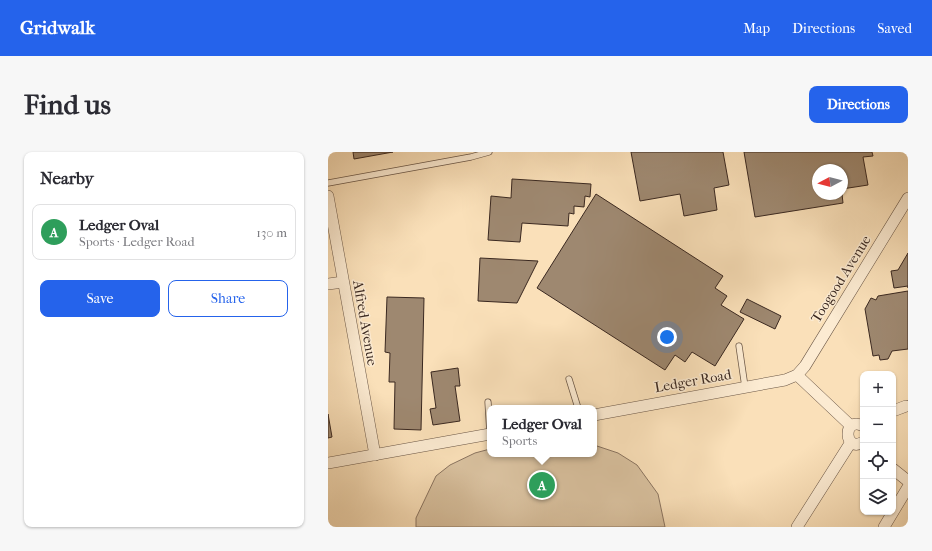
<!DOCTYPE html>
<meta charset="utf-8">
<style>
body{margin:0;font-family:"IM FELL French Canon",serif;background:#f7f7f7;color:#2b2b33}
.controls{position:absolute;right:12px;bottom:12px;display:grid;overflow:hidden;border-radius:8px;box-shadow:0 1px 3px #0004}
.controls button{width:36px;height:36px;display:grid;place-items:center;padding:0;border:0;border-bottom:1px solid #e1e1e2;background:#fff;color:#2b2b33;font:20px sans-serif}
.compass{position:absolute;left:484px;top:12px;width:36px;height:36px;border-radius:50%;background:#fff;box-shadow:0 1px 3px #0004;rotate:263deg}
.you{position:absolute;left:339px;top:185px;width:14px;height:14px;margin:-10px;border:3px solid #fff;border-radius:50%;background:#1a73e8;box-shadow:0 0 0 6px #1a73e833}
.badge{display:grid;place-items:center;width:26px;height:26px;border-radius:50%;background:#2563eb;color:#fff;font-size:13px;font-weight:700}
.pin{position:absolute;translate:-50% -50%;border:2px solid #fff;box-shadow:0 1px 4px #0006}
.popup{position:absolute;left:159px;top:253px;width:110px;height:52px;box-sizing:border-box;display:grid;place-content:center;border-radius:8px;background:#fff;filter:drop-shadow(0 1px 3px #0005);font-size:13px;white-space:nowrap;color:#7c7c81}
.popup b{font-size:15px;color:#2b2b33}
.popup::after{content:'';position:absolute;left:50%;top:100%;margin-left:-8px;border:8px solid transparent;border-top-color:#fff}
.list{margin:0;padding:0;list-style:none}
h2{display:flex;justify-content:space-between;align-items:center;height:52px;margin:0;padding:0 16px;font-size:17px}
h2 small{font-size:13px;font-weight:400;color:#7c7c81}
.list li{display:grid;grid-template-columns:26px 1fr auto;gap:12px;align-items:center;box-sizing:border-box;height:56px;margin:0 8px 8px;padding:0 8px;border:1px solid #e1e1e2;border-radius:8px}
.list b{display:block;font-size:15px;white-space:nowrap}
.list p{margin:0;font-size:13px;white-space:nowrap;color:#7c7c81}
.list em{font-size:13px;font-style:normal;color:#7c7c81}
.actions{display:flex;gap:8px;padding:12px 16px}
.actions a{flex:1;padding:9px 0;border:1px solid #2563eb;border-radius:8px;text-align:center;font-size:14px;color:#2563eb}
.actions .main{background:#2563eb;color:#fff}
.icon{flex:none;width:22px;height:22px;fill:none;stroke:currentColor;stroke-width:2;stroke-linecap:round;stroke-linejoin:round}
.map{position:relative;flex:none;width:580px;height:375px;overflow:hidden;border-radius:8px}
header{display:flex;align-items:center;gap:24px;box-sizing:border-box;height:56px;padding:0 20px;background:#2563eb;color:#fff}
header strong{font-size:19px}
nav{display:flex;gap:22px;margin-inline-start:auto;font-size:14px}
.intro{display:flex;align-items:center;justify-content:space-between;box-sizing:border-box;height:96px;padding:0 24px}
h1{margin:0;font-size:28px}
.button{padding:10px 18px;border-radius:8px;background:#2563eb;color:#fff;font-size:14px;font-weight:700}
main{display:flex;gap:24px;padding:0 24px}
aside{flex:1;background:#fff;border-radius:8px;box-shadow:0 1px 3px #0004}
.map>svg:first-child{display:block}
</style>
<header>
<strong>Gridwalk</strong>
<nav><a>Map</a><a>Directions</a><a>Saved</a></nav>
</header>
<div class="intro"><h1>Find us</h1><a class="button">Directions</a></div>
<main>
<aside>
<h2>Nearby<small></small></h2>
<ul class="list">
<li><span class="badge" style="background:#2e9e5b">A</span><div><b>Ledger Oval</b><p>Sports · Ledger Road</p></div><em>130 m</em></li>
</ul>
<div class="actions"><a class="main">Save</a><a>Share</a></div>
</aside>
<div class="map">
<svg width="580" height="375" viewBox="0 0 580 375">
<rect width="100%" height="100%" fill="#fae0b9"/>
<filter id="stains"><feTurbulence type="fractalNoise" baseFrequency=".005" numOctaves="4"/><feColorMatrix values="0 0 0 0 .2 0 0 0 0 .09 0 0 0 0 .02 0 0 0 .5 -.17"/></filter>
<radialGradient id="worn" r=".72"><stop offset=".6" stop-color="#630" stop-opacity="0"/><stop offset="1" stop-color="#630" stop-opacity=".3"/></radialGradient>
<polygon fill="#d9c19f" stroke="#8a7460" points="266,293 290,301 309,313 330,342 337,375 88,375 88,366 108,324 122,313 147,301 162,297 162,302 266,302"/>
<g fill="#9e8870" stroke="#3a2820">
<polygon points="25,0 65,0 26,7"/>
<polygon points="303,0 395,0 401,33 386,36 389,58 356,64 352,42 312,49"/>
<polygon points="416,0 544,0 545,4 535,5 540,33 514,37 514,18 490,18 490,42 514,42 515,51 427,65"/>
<polygon points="184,27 263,32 262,45 257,44 256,55 246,54 246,62 241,61 240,74 194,71 192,90 160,88 163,44 183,46"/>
<polygon points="268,42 395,124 387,136 399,144 393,153 416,167 387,214 364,200 357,210 347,203 337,218 209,136"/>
<polygon points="580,101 580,136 580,134 566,136 563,119 570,118"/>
<polygon points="152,106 210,109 189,151 150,149"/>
<polygon points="580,139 580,197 564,199 560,207 552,208 551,203 545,204 537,157 543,146 548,148 550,144"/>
<polygon points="59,145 96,146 93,278 66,277 67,230 61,230 62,201 57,200"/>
<polygon points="419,147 453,164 447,177 412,160"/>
<polygon points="130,216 132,234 127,234 132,269 105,273 102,257 108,256 103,220"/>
<polygon points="0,262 4,285 0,286"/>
</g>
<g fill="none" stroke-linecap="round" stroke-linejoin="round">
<g stroke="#6a5646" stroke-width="7">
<g id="service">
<polyline points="0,31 143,5 161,0"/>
<polyline points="411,194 417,235"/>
<polyline points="241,227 250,256"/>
<polyline points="160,250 162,282"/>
</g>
</g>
<g stroke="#6a5646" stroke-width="12">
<g id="minor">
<polyline points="0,44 47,303"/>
<polyline points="0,132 15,130"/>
<polyline points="469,223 523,274"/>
<polyline points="565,259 578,254"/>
<polyline points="266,263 457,228 469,223 477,214 580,46"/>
<path d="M535,274C514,263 516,302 535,290"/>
<polyline points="0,311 162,282"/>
<polyline points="565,317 580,329"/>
<polyline points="469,375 523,290"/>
<polyline points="556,375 580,335"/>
</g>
</g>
<use href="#service" stroke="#fcebd2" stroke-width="5.5"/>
<use href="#minor" stroke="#fcebd2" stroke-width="11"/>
</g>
<g text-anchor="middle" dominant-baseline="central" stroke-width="3" stroke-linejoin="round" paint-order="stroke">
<g font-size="14" fill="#3a2820" stroke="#fcebd2">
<text transform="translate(513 127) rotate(-58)">Toogood Avenue</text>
<text transform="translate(37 171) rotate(80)">Alfred Avenue</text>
<text transform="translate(365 229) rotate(-10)">Ledger Road</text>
</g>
</g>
<rect width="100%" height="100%" filter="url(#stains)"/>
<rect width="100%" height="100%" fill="url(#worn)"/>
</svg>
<div class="controls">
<button>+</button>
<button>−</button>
<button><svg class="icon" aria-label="locate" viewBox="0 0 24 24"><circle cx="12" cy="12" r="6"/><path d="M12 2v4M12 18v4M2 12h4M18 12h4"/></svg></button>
<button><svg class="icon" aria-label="layers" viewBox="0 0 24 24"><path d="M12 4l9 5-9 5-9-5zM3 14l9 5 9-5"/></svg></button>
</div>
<svg class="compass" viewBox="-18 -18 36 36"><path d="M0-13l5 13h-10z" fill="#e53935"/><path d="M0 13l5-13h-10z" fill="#7c7c81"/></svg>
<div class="you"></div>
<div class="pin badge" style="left:214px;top:333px;background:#2e9e5b">A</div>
<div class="popup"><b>Ledger Oval</b>Sports</div>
</div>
</main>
